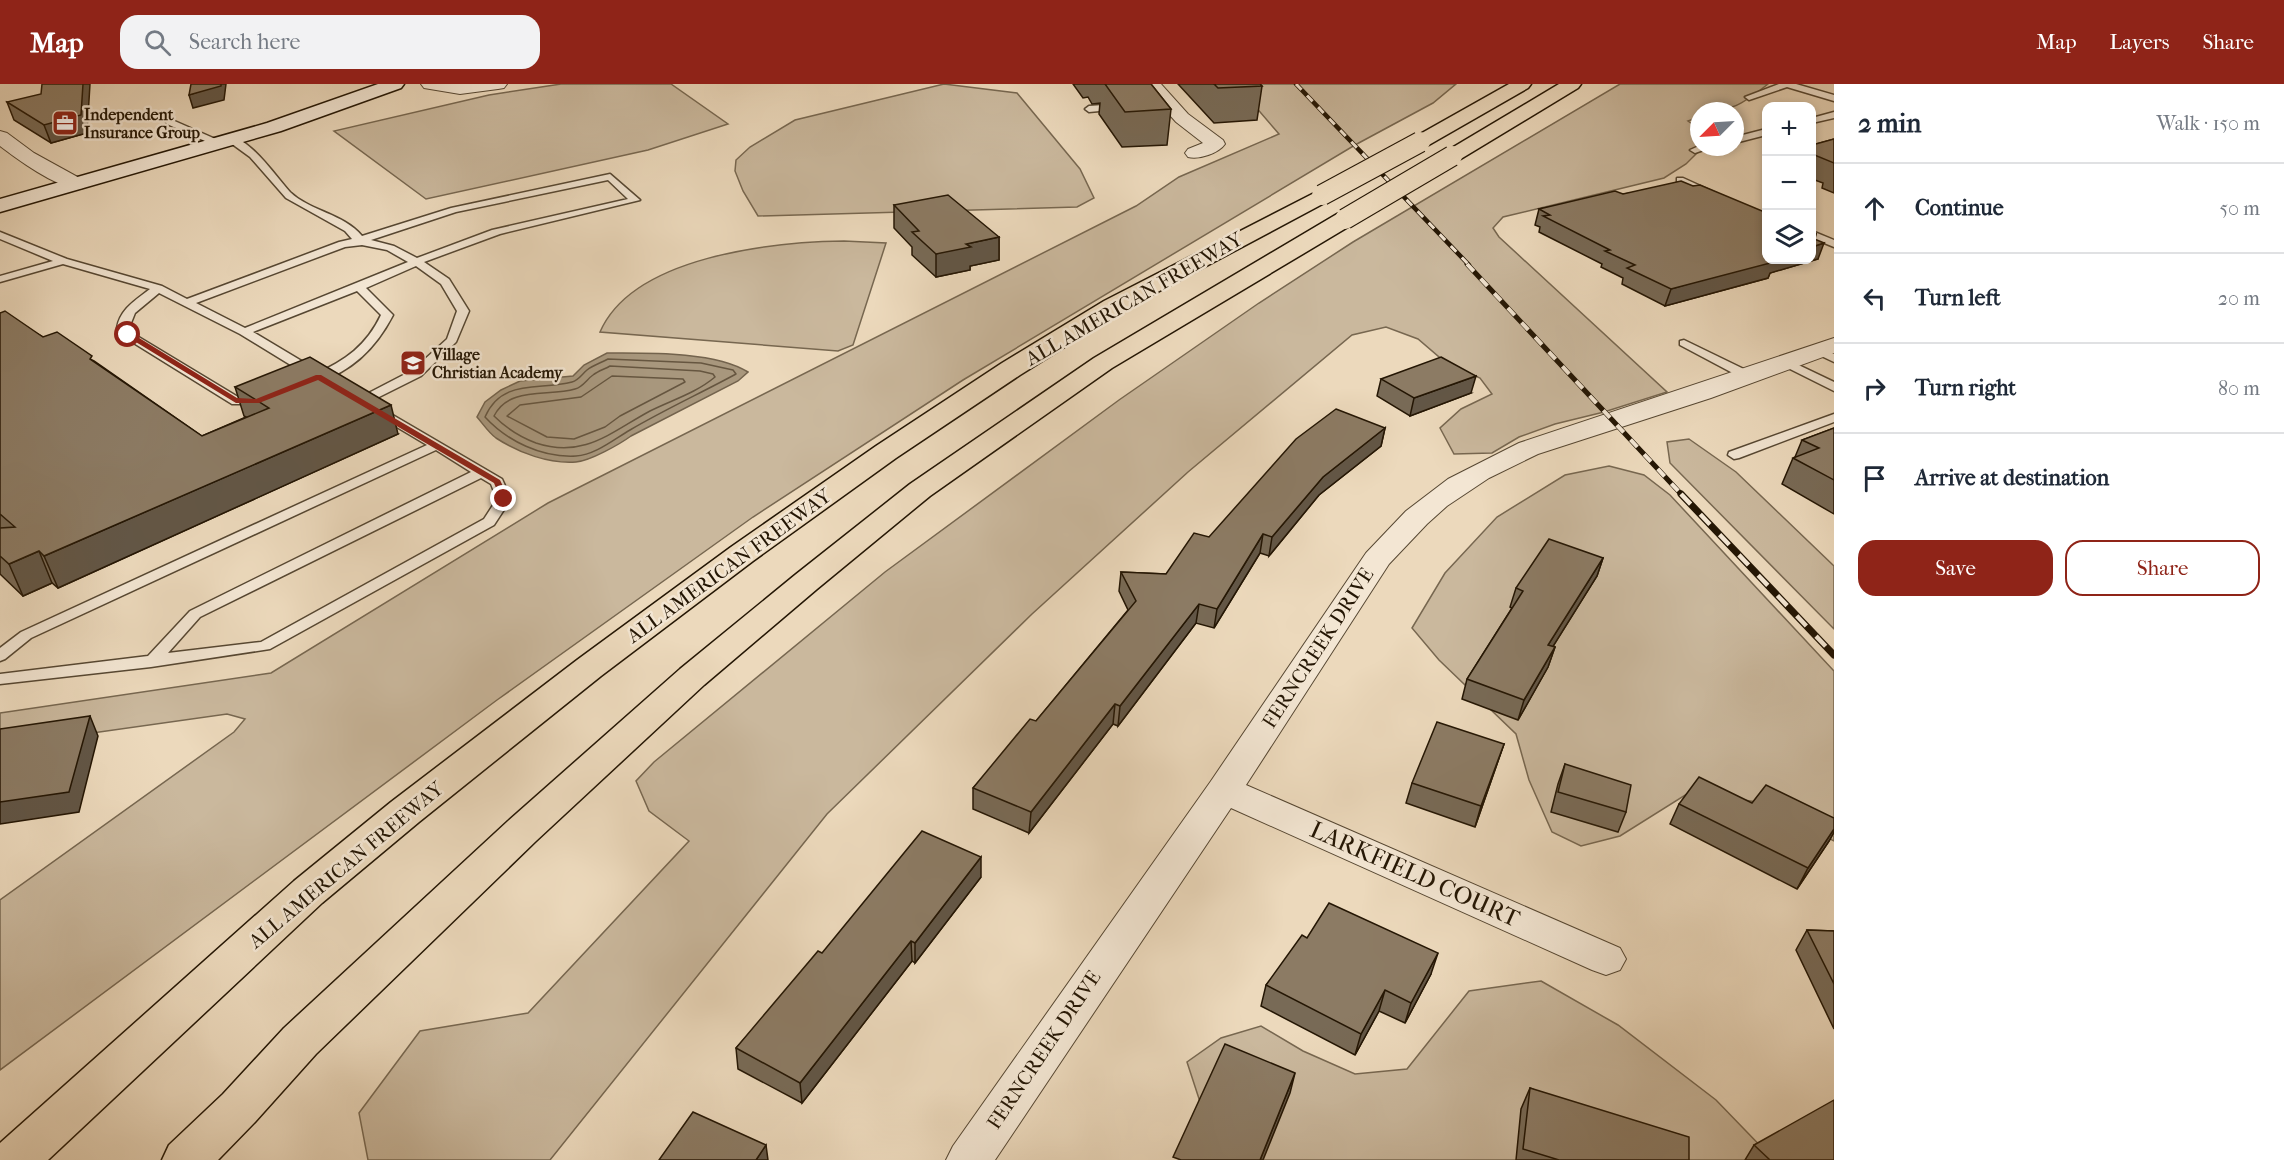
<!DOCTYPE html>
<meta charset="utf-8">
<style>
body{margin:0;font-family:"IM FELL French Canon",serif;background:#f2f2f3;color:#1f2937}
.controls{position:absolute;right:18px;top:18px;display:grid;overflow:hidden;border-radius:12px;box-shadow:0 3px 9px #0003}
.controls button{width:54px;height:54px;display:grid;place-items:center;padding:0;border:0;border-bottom:2px solid #e0e1e3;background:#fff;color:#1f2937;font:30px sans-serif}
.compass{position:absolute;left:1690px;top:18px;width:54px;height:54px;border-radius:50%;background:#fff;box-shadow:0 3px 9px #0003;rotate:246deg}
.stop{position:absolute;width:18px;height:18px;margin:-14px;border:4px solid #8f2418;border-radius:50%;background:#fff}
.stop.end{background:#8f2418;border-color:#fff;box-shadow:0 2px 6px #0008}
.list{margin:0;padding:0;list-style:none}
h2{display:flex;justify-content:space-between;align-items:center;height:78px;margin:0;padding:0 24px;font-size:26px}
h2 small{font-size:20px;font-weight:400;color:#747a83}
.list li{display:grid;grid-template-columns:39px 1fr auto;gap:18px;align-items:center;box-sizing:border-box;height:90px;padding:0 24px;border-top:2px solid #e0e1e3}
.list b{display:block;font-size:22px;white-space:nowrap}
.list em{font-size:20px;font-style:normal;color:#747a83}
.actions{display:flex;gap:12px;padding:18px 24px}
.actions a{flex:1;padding:14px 0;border:2px solid #8f2418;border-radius:18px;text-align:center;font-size:21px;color:#8f2418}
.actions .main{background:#8f2418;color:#fff}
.icon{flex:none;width:33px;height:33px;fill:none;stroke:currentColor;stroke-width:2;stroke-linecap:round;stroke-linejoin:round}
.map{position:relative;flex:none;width:1834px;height:1076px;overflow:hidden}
header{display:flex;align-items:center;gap:36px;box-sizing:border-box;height:84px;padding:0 30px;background:#8f2418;color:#fff}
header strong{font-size:28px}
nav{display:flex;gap:33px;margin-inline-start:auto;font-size:21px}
.search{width:420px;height:54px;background:#f2f2f3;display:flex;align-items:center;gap:15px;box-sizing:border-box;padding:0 21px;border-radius:18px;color:#747a83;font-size:22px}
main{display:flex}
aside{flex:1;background:#fff}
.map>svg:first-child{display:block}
</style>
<header>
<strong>Map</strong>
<div class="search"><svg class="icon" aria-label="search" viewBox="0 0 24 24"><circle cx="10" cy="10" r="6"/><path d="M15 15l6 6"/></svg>Search here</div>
<nav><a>Map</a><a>Layers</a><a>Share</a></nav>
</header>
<main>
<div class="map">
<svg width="1834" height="1076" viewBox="0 0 1834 1076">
<rect width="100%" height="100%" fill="#ecd9bc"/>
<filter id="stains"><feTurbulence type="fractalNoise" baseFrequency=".00333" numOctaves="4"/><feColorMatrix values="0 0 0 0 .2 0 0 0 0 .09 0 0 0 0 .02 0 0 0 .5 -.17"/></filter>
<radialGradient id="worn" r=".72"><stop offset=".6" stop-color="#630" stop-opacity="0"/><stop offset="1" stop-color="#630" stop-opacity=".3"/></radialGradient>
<g fill="#cab89d" stroke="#776750" stroke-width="1.5">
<polygon points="561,0 671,0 728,40 648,66 426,115 334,47 489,11"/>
<polygon points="944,0 1017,9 1080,85 1094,114 1077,123 758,132 743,107 735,87 736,76 750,63 795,36"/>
<polygon points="1236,0 1456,0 1433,19 1355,61 963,296 753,433 497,616 0,986 0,816 234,648 245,635 227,630 0,662 0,629 271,589 548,419 1136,122 1179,93 1279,50"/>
<path d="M1620,0H1768C1741,21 1734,27 1699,27V33L1688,37L1699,45V63H1703L1686,80L1664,94L1503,133L1493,144L1499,153L1667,308L1604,328L1555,340L1519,353L1492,369L1454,370L1440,344L1461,325L1492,310L1480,294L1445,278L1418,255L1386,243L1352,251L1188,388L1032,530L827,730L550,1076H368L359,1029L420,947L528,929L689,757L649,727L636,697L654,678L885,488L1119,316L1259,219L1353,158Z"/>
<path d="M844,157L886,159L853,261L838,267L600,248C633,172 773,158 844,157Z"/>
<polygon points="1689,355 1736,388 1834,482 1834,545 1670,379 1667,358"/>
<polygon points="1609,382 1644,391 1670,411 1834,587 1834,757 1757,718 1690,708 1620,752 1581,762 1552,748 1529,696 1516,650 1439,576 1412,544 1445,489 1497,433 1565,391"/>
<polygon points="1541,897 1618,941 1716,1016 1774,1076 1219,1076 1187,978 1221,954 1261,942 1303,967 1355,990 1407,985 1469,907"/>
</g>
<path fill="#a8977d" stroke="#73634d" stroke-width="1.5" d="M607,269C645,269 715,267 748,288L738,297L631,352C620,360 590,377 576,378C549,380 519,369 496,354C489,349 483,340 477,333L485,318L501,306L520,297L573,292L584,281Z"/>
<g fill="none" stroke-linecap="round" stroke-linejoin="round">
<g stroke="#665640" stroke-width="1.5">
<path d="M608,275L701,279L733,286L736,290C701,309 664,326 630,346C613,356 595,371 576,372C542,374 507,357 485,333C502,294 539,307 572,298C579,296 582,290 587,286C593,281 601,279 608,275Z"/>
<path d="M610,282L700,287L713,290L715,293C696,309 672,316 650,327C611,348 584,375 536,359C520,353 506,344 494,332C509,302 548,313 575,305C583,303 587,295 593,291C598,287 605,285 610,282Z"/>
<polygon points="612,292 683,295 685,298 620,332 605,343 574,355 547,353 507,332 520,321 581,313"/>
</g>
<g stroke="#564732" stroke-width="3">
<g id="lane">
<polygon points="1779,0 1796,0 1834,11 1834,17 1787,3 1749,16 1745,13"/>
<polygon points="1118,20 1121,21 1121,25 1089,28 1085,25 1089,22"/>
<polygon points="1834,28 1834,34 1812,39 1812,34"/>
<polygon points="170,35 220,57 222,59 214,61 167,40 166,38"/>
<polygon points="1766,45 1766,51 1735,59 1735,53"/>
<path d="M228,53C248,51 277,94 290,108C310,127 344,130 362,152L451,124L610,90L640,116L500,150L424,178L449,195L469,227L456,258L421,292L363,321L359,320V314L413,286L447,255L457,227L441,200L416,182L366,204L393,231C377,262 352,288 317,298L311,294L314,291H307L240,250L159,209L135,229L129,244L132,249L238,313L258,312L264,316L258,320H232L124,253L117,244C120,225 136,216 150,205L63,180L0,198V192L53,177L0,155V148L67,175L162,202L187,215L339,158L352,155L345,147L286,114L250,73L228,57ZM608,96L628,115L492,146L417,174L394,162L371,156L456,128ZM362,161L387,166L408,178L245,244L196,219L345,163ZM357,207L381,231C367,261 345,277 315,290V285L253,248Z"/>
<polygon points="1699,62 1699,63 1712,63 1695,69 1690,66"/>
<polygon points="1677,94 1683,94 1716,109 1708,111 1677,98"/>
<polygon points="1812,147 1834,156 1834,163 1812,154"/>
<polygon points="1684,256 1752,289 1754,292 1752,295 1744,295 1680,261 1680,257"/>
<polygon points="1819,264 1834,270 1834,278 1815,269 1813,267"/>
<polygon points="1786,275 1834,298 1834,307 1782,281 1782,277"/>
<path d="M379,323L502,395L511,415L494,441L270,565L151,583L0,600V590L148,572L190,527L471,388L436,366L31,554L5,575L0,577V564L21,548L427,361L375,330L373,327ZM481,394L491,400L497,415L484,435L261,558L168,569L200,533Z"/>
<polygon points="1834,330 1834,338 1739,374 1734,375 1728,371 1729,368"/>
</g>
</g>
<g stroke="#564732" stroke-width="2">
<g id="street">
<polygon points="421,0 507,0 504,4 498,5 460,10 424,4"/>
<path d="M1142,0H1161L1188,30L1223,56L1225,60C1219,69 1199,76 1188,73L1185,69L1188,65L1203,59L1176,38Z"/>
<path d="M0,47L7,49L34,69L83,96L86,100L83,104C63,109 17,75 0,62Z"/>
<polygon points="1834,254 1834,269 1711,314 1538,370 1489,394 1447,422 1427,440 1389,480 1246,701 1620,864 1626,875 1620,886 1606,891 1592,886 1231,724 995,1076 946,1076 953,1062 1211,697 1366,469 1406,427 1448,395 1519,359"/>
</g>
</g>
<g stroke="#241604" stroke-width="3">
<polygon id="secondary" points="378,0 404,0 401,4 281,47 0,128 0,115 267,39"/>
</g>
<g stroke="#241604" stroke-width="3">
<g id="highway">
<polygon points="1509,0 1531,0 1528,4 1427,62 1413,62 1410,58 1413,54"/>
<polygon points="1559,0 1581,0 1578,4 1459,76 1445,76 1442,72 1445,68"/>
<polygon points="1322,105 1330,106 1333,111 1330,116 1122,227 1020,291 896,374 753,477 601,592 419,738 322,819 48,1076 0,1076 0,1059 294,797 391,718 577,576 731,463 876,362 1002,279 1104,217"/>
<polygon points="1345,128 1353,130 1356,135 1353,140 1112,284 930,412 817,505 704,601 536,757 316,970 255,1038 218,1076 162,1076 169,1061 223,1010 284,944 508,737 680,585 795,491 910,400 1094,274 1337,130"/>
</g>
</g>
<use href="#lane" fill="#f3e6d3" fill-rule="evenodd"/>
<use href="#street" fill="#f3e6d3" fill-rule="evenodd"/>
<use href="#secondary" fill="#f3e6d3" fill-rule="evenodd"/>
<use href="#highway" fill="#ecd9bc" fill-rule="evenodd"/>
<g stroke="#241604" stroke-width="4.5">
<polyline id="rail-far2" points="1296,0 1469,181"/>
</g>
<g stroke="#241604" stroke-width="5">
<polyline id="rail-far1" points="1467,180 1682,411"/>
</g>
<g stroke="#241604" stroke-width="7">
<polyline id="rail" points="1681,410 1834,571"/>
</g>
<use href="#rail-far2" stroke="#f3e6d3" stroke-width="3" stroke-dasharray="8" stroke-linecap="butt"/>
<use href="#rail-far1" stroke="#f3e6d3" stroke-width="4" stroke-dasharray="10" stroke-linecap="butt"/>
<use href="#rail" stroke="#f3e6d3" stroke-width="4.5" stroke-dasharray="14" stroke-linecap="butt"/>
<g stroke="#241604" stroke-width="22" stroke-linecap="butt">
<g id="highway-bridge">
<polyline points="1322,111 1420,58"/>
<polyline points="1345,135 1452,72"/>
</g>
</g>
<use href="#highway-bridge" stroke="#ecd9bc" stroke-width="20"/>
</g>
<g fill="#786a56" stroke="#241604" stroke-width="1.5">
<polygon points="1073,0 1151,0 1171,25 1167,61 1122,63 1099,30 1100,19 1092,20 1088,13 1083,14"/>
<polygon points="1178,0 1260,0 1262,2 1257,36 1214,39"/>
<polygon points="7,18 87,49 51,59 14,36"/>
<polygon points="1834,55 1834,109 1822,104 1823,99 1812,95 1812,61"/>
<polygon points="1693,102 1816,150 1815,155 1818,175 1770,189 1768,194 1665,222 1622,200 1623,194 1601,183 1602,180 1539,148 1540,143 1535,141 1539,125 1623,110"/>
<polygon points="894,121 999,153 999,176 970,182 970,186 936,193 912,171 912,163 894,144"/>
<polygon points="0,229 43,253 94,277 202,352 246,333 244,332 235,303 398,350 58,504 52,499 23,512 0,490"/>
<polygon points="1381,295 1471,309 1410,332 1377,312"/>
<polygon points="1385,344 1381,362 1319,411 1269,472 1260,469 1214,544 1196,539 1118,642 1113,640 1029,749 973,725 973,704 1036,637 1128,526 1119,507 1121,488 1166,490 1209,453"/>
<polygon points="1834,344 1834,430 1782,400 1793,374 1795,373 1802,356"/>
<polygon points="1603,474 1597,492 1553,562 1555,563 1548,583 1518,636 1462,615 1467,595 1512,524 1510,523 1516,504"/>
<polygon points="1504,660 1475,743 1406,719 1412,699"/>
<polygon points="1565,680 1626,728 1618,748 1551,728 1558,700"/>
<polygon points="1752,719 1834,734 1834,748 1829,757 1797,805 1670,740 1679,720"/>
<polygon points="981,793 915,879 912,877 802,1019 738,985 736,964 822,869"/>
<polygon points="1807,846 1834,847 1834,945 1796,866"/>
<polygon points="1307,854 1431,890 1405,939 1379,927 1355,971 1261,922 1266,901"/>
<polygon points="1530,1004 1689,1076 1516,1076 1521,1025"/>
<polygon points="1754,1061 1834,1076 1745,1076"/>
</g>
<g fill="#625646" stroke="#241604" stroke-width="1.5">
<polygon points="83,0 90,0 87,49 51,59 44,41"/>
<polygon points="221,0 226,0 224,16 193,24 189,11"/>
<polygon points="1816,150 1812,163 1824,159 1818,175 1770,189 1768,194 1665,222 1671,205 1768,176 1812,176 1812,152"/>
<polygon points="999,153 999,176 970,182 970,186 936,193 936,170 966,160"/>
<polygon points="1476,292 1471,309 1410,332 1414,314"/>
<polygon points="391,321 398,350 58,504 44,472"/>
<polygon points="1385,344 1381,362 1319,411 1269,472 1272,453 1323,393"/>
<polygon points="1263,450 1260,469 1214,544 1217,525"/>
<polygon points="39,467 52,499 23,512 9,480"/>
<polygon points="1603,474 1597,492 1542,580 1548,561"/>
<polygon points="1199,520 1196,539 1118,642 1120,622"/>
<polygon points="1555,563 1548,583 1518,636 1524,616"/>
<polygon points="1115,620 1113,640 1029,749 1031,728"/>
<polygon points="90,632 98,652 79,728 0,740 0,718"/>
<polygon points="1504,660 1497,680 1475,743 1481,722"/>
<polygon points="1834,745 1834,748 1829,757 1797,805 1808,784"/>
<polygon points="981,773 981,793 915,879 915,859"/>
<polygon points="911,857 912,877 802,1019 800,999"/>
<polygon points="1438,869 1431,890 1405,939 1411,919"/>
<polygon points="1385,906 1379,927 1355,971 1361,950"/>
<polygon points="1295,989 1290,1009 1263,1076 1260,1076"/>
<polygon points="766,1061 768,1076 756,1076"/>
</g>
<g fill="#8c7b64" stroke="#241604" stroke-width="1.5">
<polygon points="42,0 83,0 81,31 44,41 7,18 41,10"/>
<polygon points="191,0 221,0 221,2 189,11"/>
<polygon points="1105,0 1151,0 1171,25 1125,28"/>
<polygon points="1214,0 1260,0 1262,2 1218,4"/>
<polygon points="1834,55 1834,79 1812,70 1812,61"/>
<polygon points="1681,97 1693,102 1700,101 1767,129 1767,176 1774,178 1671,205 1627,184 1635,181 1605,167 1610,166 1543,132 1550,131 1539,125 1615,107 1623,110"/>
<polygon points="948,111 999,153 966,160 971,163 936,170 912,148 919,147 894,121"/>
<polygon points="1812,154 1824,159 1812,163"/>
<polygon points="5,227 43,253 57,248 92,272 90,275 202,352 269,324 235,303 310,273 391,321 44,472 39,467 9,480 0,472 0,444 15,443 0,430 0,229"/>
<polygon points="1441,273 1476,292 1414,314 1381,295"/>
<polygon points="1336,325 1385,344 1323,393 1272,453 1263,450 1217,525 1199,520 1120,622 1115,620 1031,728 973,704 1030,635 1036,637 1136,517 1121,488 1166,490 1194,449 1209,453 1296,355"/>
<polygon points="1834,344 1834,396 1793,374 1819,364 1802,356"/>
<polygon points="1549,455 1603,474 1548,561 1555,563 1524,616 1467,595 1523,507 1516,504"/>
<polygon points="90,632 69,708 0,718 0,645"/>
<polygon points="1437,638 1504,660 1481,722 1412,699"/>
<polygon points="1565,680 1631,701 1626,728 1558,708"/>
<polygon points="1699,693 1752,719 1766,701 1834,734 1834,745 1808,784 1679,720"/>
<polygon points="922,747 981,773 915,859 911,857 800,999 736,964 818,867 822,869"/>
<polygon points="1329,819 1438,869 1411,919 1385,906 1361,950 1266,901 1302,851 1307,854"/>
<polygon points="1807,846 1834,847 1834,900"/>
<polygon points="1225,960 1295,989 1260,1076 1181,1076 1173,1073"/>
<polygon points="1530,1004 1689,1053 1689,1076 1559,1076 1523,1065"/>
<polygon points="1834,1016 1834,1076 1770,1076 1754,1061"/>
<polygon points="693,1028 766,1061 756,1076 659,1076"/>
</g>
<polygon fill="#8f2418" points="126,249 131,249 237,314 256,315 316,291 321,291 500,396 509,415 501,416 494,399 318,296 259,319 236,319 126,252"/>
<defs>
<g id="office-square" transform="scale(1.35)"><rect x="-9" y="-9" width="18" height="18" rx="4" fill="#8f2418" stroke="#f3e6d3"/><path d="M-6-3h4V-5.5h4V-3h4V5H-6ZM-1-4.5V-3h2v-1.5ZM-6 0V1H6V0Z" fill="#fff"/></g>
<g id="school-square" transform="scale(1.35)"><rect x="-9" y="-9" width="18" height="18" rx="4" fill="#8f2418" stroke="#f3e6d3"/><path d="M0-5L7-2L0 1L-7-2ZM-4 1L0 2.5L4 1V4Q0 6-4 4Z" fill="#fff"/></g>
</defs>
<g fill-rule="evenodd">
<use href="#office-square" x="65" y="39"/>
<use href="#school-square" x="413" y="279"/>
</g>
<g text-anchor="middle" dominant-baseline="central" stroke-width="5" stroke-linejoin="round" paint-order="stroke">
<g font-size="16" font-weight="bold" fill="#241604" stroke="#f3e6d3" text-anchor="start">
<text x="84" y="30">Independent<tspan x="84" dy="18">Insurance Group</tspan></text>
<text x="432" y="270">Village<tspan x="432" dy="18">Christian Academy</tspan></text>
</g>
<g font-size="20" fill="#241604" stroke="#f3e6d3">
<text transform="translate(1134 215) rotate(-30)">ALL AMERICAN FREEWAY</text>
<text transform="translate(729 482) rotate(-36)">ALL AMERICAN FREEWAY</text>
<text transform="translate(1318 564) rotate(-57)">FERNCREEK DRIVE</text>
<text transform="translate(346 781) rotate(-40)">ALL AMERICAN FREEWAY</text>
<text transform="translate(1044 966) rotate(-56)">FERNCREEK DRIVE</text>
</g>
<g font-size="24" fill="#241604" stroke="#f3e6d3">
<text transform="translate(1415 790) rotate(24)">LARKFIELD COURT</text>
</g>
</g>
<rect width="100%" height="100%" filter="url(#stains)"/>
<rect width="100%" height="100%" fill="url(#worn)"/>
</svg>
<div class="controls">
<button>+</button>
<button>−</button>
<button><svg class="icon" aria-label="layers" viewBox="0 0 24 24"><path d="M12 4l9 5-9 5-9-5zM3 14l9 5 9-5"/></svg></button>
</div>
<svg class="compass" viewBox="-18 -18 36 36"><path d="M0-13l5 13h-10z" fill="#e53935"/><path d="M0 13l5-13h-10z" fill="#747a83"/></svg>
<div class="stop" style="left:128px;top:251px"></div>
<div class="stop end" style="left:504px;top:415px"></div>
</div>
<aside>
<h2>2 min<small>Walk · 150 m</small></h2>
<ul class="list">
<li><svg class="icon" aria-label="ahead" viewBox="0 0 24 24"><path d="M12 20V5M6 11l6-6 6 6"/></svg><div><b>Continue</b></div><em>50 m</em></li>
<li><svg class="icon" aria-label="left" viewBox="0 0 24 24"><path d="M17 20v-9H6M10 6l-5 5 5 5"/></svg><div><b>Turn left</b></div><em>20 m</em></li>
<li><svg class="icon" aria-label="right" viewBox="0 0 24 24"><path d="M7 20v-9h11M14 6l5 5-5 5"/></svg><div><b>Turn right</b></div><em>80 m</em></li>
<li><svg class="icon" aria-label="arrive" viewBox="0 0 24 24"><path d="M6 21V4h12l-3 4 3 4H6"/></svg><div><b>Arrive at destination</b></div></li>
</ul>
<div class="actions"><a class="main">Save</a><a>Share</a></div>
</aside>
</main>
